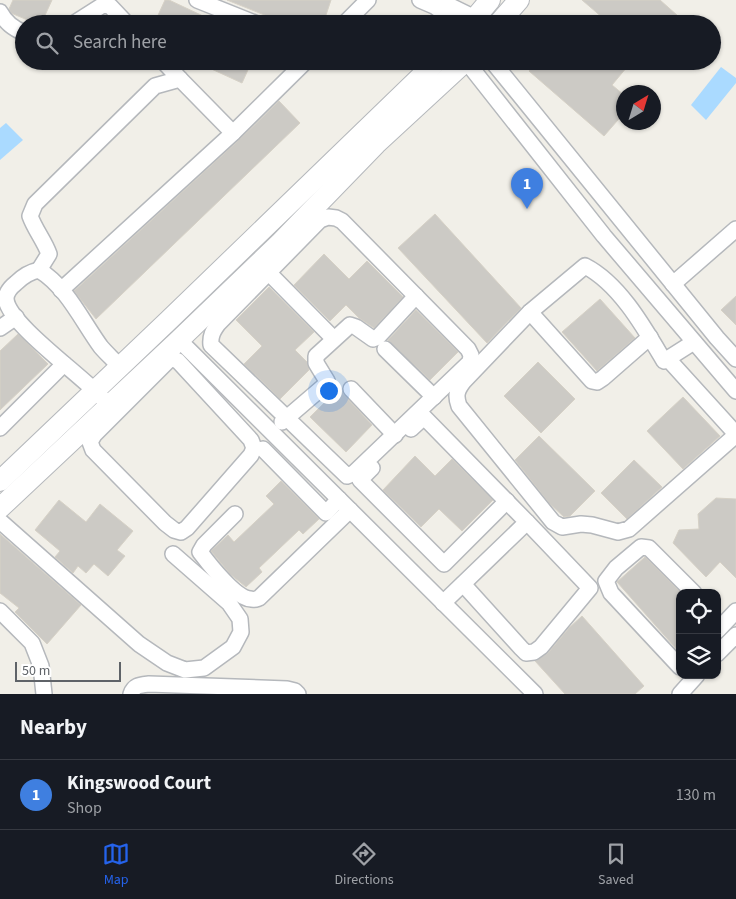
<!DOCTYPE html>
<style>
body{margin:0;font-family:"Source Sans 3",sans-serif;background:#20242c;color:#f1f3f6}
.controls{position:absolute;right:15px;bottom:15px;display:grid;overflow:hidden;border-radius:10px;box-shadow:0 1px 4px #0004}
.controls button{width:45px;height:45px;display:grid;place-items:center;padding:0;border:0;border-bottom:1px solid #363941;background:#171b24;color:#f1f3f6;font:25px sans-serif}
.compass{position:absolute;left:616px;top:85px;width:45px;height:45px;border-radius:50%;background:#171b24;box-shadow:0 1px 4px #0004;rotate:38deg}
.scale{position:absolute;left:15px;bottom:12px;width:106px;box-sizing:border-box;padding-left:5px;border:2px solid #5f6368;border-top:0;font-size:14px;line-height:18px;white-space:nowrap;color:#5f6368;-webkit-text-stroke:4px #fff;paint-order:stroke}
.you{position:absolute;left:328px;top:390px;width:18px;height:18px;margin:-12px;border:4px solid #fff;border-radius:50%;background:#1a73e8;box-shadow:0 0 0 8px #1a73e833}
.badge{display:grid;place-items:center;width:32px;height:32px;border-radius:50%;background:#2563eb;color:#fff;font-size:16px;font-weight:700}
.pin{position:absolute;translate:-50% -41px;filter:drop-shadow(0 1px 2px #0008)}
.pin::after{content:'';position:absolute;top:26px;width:18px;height:15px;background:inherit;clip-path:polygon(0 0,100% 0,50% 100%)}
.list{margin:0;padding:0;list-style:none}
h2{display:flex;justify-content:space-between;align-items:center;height:65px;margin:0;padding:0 20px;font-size:21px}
h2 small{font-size:16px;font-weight:400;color:#9ea1a6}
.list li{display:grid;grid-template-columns:32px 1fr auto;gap:15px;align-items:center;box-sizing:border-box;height:70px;padding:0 20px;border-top:1px solid #363941}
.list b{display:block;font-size:19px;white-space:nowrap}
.list p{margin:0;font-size:16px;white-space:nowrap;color:#9ea1a6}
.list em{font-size:16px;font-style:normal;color:#9ea1a6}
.icon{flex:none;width:28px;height:28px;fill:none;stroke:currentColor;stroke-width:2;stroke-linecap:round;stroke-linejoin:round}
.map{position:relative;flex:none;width:736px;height:694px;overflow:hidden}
.search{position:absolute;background:#171b24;box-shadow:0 1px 4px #0004;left:15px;right:15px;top:15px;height:55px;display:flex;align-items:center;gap:12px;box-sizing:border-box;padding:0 18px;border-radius:28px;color:#9ea1a6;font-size:19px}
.sheet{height:135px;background:#171b24}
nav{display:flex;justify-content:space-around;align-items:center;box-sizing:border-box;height:70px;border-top:1px solid #363941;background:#171b24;font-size:14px;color:#9ea1a6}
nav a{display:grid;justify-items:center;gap:2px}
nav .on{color:#2563eb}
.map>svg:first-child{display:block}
</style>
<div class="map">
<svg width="736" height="694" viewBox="0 0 736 694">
<rect width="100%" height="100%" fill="#f1efe8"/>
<g fill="#aadaff">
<polygon points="721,67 736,78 736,83 706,120 691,105"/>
<polygon points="6,123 23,140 0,160 0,128"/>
</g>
<g fill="#cccac5" stroke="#d6d1c6">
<polygon points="13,0 52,0 41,24 37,24 11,13 9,9"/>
<polygon points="165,0 169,0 220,24 154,24"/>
<polygon points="227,0 331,0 323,24 287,24"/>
<polygon points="582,0 660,0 687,24 610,24"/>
<polygon points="194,61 252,61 242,83"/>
<polygon points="538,61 632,61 612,85 624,95 624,113 604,136 529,71"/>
<polygon points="279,101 300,123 96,319 74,291 239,140"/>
<polygon points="435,214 521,308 487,343 398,248"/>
<polygon points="324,254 349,279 367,261 403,297 374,328 359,318 346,305 330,321 294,285"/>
<polygon points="269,287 314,332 295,350 307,362 309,370 280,399 244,364 262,346 236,320"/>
<polygon points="736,296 736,325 721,310"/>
<polygon points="600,299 635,338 597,371 562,332"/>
<polygon points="416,310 458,352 430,380 388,340"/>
<polygon points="18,334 48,364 0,410 0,351"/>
<polygon points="538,362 575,399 541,433 504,396"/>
<polygon points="340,387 344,395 372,425 346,452 310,417"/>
<polygon points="683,397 720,436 683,469 647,431"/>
<polygon points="539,436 595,491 570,516 564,517 549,503 515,460"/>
<polygon points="415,456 435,476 452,459 493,500 462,531 439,509 421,527 383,490"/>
<polygon points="634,460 662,487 627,519 601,493"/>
<polygon points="281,481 319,519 303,534 299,530 259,568 262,572 246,587 230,574 211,551 228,535 234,542 274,504 266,496"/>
<polygon points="716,498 736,499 736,578 720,562 706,577 673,543 679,530 699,529 698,514"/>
<polygon points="59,500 86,522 100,504 133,531 117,550 125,556 108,576 94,564 86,573 78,566 73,573 55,557 60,551 35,530"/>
<polygon points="0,534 81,605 47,644 15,612 19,608 0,593"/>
<polygon points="645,557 680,592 680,653 617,582"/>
<polygon points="582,616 644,686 635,694 565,694 535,661 548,653 569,628"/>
</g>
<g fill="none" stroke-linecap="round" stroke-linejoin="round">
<g stroke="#b5b8bc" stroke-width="18">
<g id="minor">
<polyline points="197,0 257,24"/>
<polyline points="420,0 434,6 459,24"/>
<polyline points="438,0 475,18"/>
<path d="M0,12C6,23 13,28 24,33"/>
<polyline points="73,24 103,5 110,6 127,24"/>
<polyline points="344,24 368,0"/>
<polyline points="163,61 180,79"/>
<polyline points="466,61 604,236 736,391"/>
<polyline points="492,61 717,338 736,359"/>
<path d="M328,217L336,218L342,221L468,349L471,355L470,362L354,473L347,476L211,345C210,336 213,331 218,324L320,220Z"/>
<polyline points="262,266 334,339"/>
<path d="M39,270L49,254C44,240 35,230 30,216L35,204L155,86L180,79L233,133"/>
<polyline points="673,284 736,229"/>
<polyline points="61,290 233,133 306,61"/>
<polyline points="530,312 592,381 597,382 603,378 650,337"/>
<polyline points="0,328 16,317"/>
<polyline points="179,340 535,694"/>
<path d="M694,342L664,361C645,329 620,284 585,266L530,312L464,381C457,390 455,395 459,406L553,522L562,527L581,524L592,525L618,532L629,529L736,435"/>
<polyline points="385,349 434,397"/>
<polygon points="171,358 178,361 251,440 254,448 251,455 187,528 181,532 174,530 165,523 93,450 90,442 94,435"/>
<polyline points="668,359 736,434"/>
<polyline points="351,389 395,435"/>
<path d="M102,398C84,377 8,324 6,299C6,292 11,287 16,283C23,276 29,272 39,270C67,287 82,321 101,347C107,354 114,360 120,367"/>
<polyline points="282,422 324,386 327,381 316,363 316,356 350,325 356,327 373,339 378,337 416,296"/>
<polyline points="0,428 64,364"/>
<polyline points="411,429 424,417 527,522 443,603"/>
<polyline points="263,449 326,513 339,499"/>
<polyline points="372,468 360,480 444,564 507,501"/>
<path d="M235,514L204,545L200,552C209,564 236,599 251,599C254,600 256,599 259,598L350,510"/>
<polyline points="0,521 139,644 167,663 185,670 204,668 233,647 241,632 240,619 229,603 173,554"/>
<polyline points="463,584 521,648 526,653 534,652 541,647 590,588 527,522"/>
<polyline points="0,611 32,643 41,666 44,694"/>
<polyline points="717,631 736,611"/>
<polyline points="717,654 736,635"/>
<polyline points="680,667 611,593 606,581 616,568 641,547 649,548 694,593"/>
<path d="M131,694C134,685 140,685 149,684L287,689L295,691L298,694"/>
<polyline points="680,694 697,675"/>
</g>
</g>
<g stroke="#b5b8bc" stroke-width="22">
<g id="tertiary">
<polyline points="470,24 490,0"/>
<polyline points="498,24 519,0"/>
<polyline points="0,481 168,321 437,61"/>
<polyline points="0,508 179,340 280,243 376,144 466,61"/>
</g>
</g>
<use href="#minor" stroke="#fff" stroke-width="15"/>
<use href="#tertiary" stroke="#fff" stroke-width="20"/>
</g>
</svg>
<div class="controls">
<button><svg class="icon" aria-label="locate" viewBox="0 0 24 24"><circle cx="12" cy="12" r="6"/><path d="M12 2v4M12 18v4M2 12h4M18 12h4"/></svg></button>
<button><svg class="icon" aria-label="layers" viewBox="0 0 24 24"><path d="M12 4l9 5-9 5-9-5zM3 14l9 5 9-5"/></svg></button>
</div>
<svg class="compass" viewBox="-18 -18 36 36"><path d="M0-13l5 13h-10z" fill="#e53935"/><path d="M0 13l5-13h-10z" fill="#9ea1a6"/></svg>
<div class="scale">50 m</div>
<div class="you"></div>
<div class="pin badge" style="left:527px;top:209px;background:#3f7fe0">1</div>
<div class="search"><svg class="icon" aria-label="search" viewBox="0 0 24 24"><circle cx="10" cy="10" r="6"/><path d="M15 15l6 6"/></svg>Search here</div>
</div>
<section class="sheet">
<h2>Nearby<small></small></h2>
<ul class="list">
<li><span class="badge" style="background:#3f7fe0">1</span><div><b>Kingswood Court</b><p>Shop</p></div><em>130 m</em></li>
</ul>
</section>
<nav>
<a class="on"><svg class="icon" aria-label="map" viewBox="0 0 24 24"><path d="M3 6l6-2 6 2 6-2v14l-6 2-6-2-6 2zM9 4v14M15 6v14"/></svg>Map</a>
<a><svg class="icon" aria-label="directions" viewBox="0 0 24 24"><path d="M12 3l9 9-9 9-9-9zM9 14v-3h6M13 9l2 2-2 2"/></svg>Directions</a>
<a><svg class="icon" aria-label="saved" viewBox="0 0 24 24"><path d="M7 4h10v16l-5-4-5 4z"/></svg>Saved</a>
</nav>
